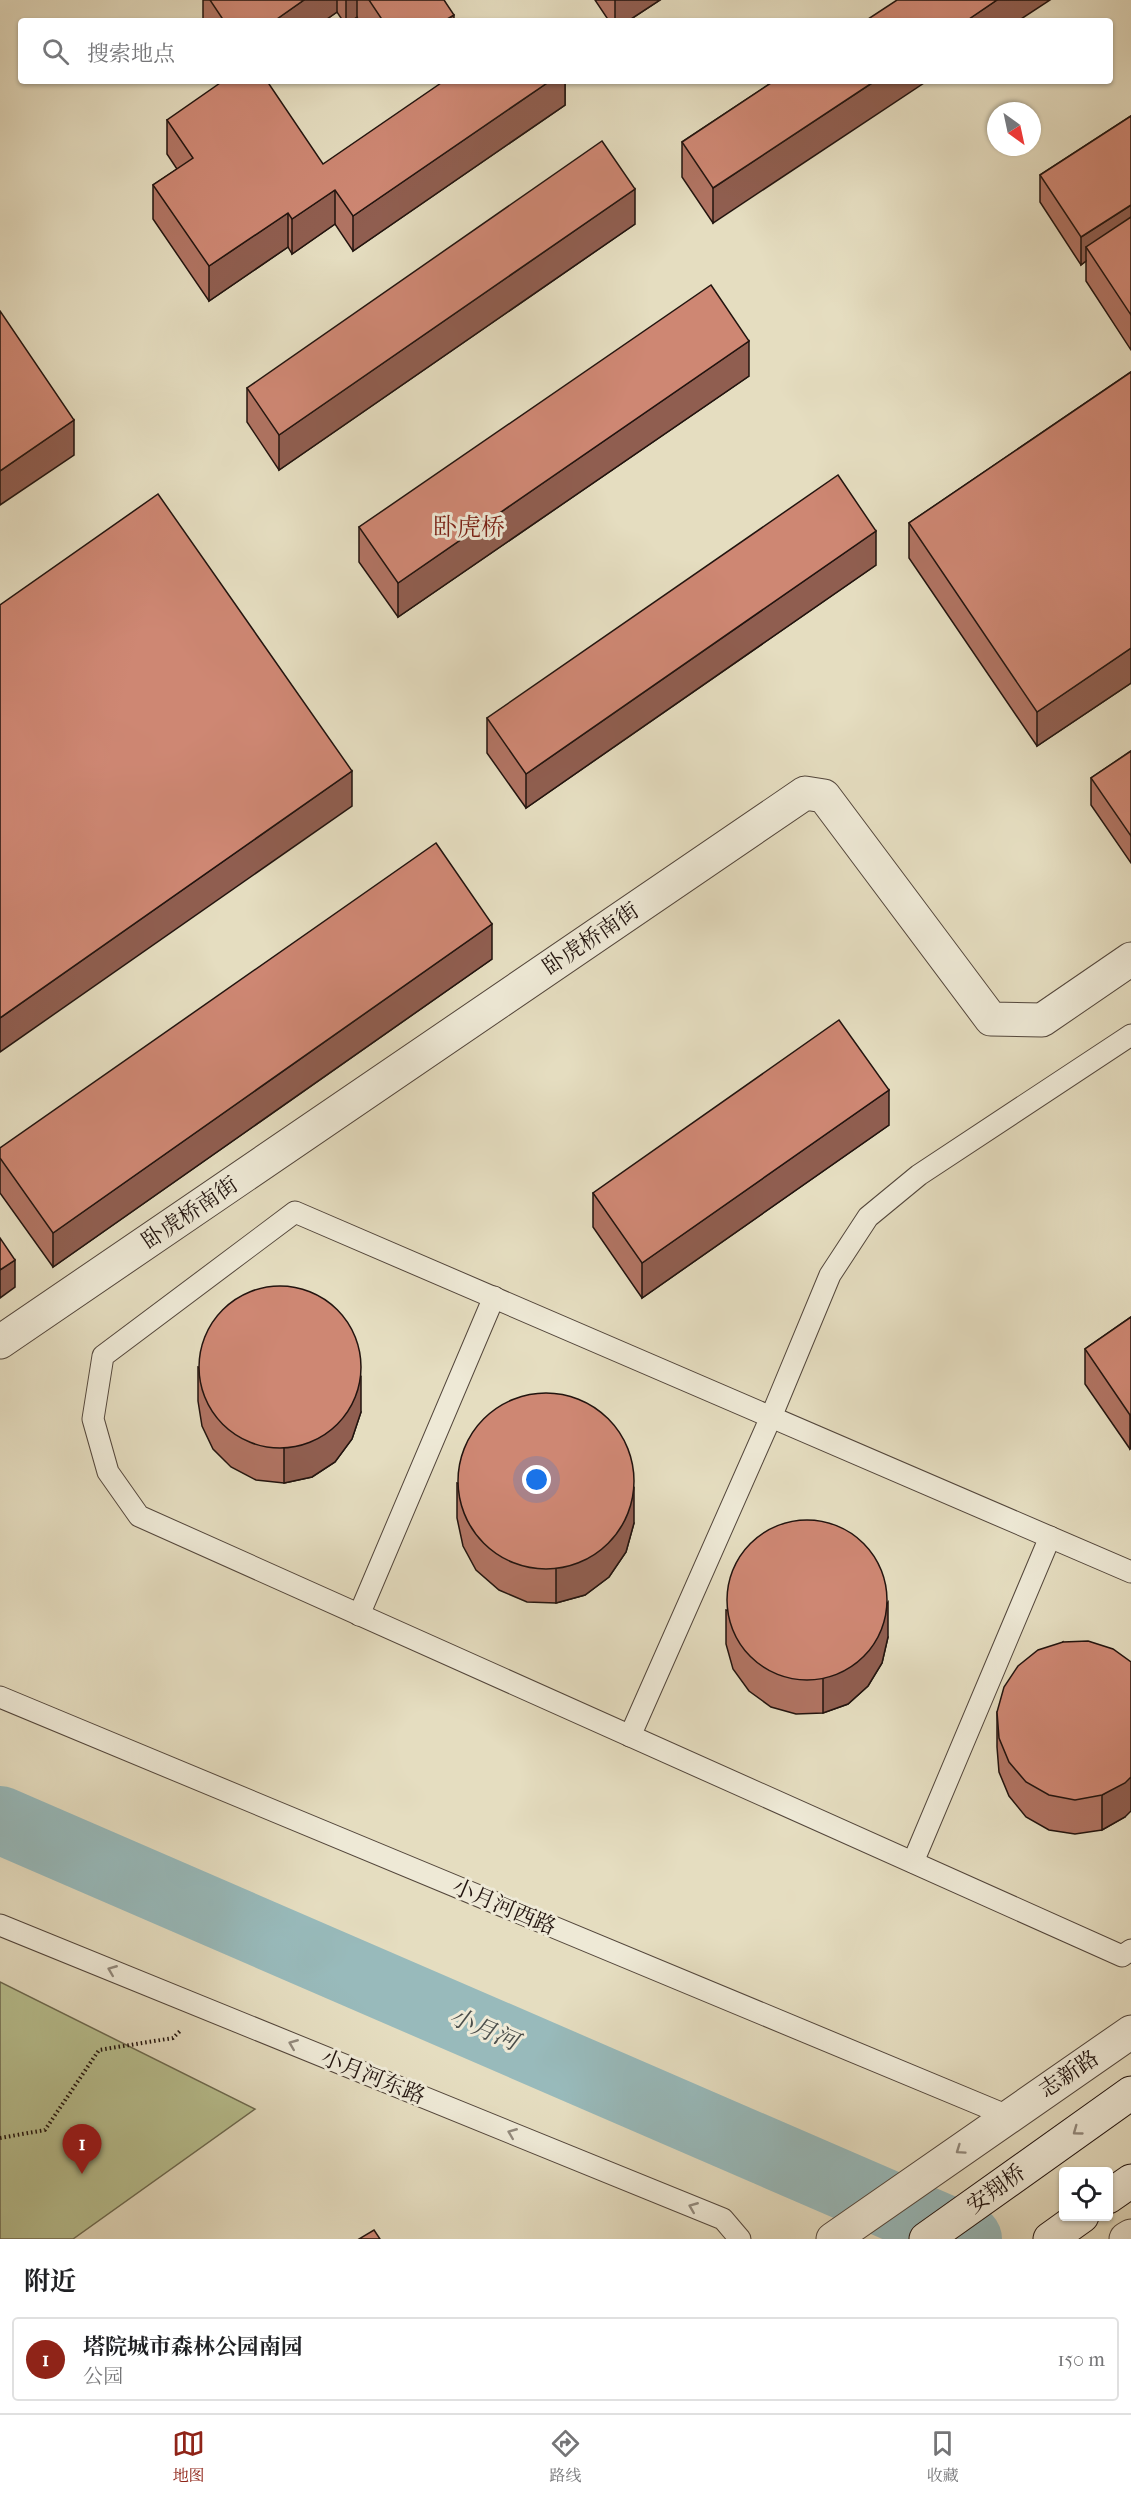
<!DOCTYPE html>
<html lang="zh">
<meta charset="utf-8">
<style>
body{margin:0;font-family:"IM FELL French Canon","Noto Serif SC",serif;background:#f6f6f6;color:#202124}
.controls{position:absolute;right:18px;bottom:18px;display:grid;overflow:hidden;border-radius:6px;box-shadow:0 2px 4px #0004}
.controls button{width:54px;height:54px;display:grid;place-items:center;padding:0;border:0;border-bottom:2px solid #e0e0e0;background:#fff;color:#202124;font:30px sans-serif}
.compass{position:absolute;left:987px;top:102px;width:54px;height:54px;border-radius:50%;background:#fff;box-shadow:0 2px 4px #0004;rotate:147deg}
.you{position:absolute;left:537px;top:1480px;width:21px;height:21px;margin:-15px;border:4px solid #fff;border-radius:50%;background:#1a73e8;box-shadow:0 0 0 9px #1a73e833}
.badge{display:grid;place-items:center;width:39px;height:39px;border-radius:50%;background:#8f2418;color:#fff;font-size:20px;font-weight:700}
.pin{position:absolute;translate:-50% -50px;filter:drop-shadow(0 2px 3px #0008)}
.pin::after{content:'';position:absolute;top:32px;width:21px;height:18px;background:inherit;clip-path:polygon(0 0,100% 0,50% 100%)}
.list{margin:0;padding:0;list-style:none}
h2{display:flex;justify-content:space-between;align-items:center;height:78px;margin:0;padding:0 24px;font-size:26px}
h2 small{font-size:20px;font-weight:400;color:#757577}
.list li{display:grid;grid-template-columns:39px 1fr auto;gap:18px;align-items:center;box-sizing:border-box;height:84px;margin:0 12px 12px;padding:0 12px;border:2px solid #e0e0e0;border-radius:6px}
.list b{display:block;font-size:22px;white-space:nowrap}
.list p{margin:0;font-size:20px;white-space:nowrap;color:#757577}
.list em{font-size:20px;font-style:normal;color:#757577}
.icon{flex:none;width:33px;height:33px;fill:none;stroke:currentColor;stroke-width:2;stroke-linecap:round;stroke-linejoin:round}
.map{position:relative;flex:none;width:1131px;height:2239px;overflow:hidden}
.search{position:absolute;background:#fff;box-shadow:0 2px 4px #0004;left:18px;right:18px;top:18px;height:66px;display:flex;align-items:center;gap:15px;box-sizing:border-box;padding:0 21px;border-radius:6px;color:#757577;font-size:22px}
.sheet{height:174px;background:#fff}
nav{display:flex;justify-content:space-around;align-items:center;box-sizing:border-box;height:84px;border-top:2px solid #e0e0e0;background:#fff;font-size:16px;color:#757577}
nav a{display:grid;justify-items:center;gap:3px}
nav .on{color:#8f2418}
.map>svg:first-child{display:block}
</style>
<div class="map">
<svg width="1131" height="2239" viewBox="0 0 1131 2239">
<rect width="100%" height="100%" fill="#e5ddc0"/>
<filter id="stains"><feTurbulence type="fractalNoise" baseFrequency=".00333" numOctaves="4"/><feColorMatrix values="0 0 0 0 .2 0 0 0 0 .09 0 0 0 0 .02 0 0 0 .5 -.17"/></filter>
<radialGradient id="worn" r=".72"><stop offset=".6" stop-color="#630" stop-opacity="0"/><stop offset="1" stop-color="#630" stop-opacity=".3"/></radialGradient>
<polygon fill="#b8c090" stroke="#6d6a50" stroke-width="1.5" points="0,1982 255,2109 73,2239 0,2239"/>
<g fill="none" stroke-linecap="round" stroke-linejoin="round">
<polyline stroke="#98babb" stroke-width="68" points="0,1820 968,2239"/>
<g stroke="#53463b" stroke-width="23">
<g id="service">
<polyline points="1131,1572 295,1212 103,1356 93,1419 108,1472 139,1516 1122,1956 1131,1950"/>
<polyline points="359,1615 494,1297"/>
<polyline points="0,1697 1008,2116"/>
<polyline points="630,1736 771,1417 830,1275 868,1217 919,1175 1131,1035"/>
<polyline points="913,1862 1050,1537"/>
<polyline points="0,1925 723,2219 740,2239"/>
</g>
</g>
<g stroke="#53463b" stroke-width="35">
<polyline id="minor" points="0,1342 805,793 824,796 991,1019 1042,1020 1131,959"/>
</g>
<g stroke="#53463b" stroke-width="35">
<g id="tertiary">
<polyline points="833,2239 1131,2032"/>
<polyline points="1126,2239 1131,2236"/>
</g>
</g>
<g stroke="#22140f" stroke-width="35">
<g id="secondary">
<polyline points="1108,2197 1131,2181"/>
<polyline points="926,2239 1131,2093"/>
<polyline points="1050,2239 1082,2216"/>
</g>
</g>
<polyline stroke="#22140f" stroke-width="4" stroke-dasharray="1.5 3" stroke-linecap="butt" points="0,2138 45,2130 99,2050 173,2038 180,2031"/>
<use href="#service" stroke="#eee9d6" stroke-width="21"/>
<use href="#minor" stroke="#eee9d6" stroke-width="33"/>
<use href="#tertiary" stroke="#eee9d6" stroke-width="33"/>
<use href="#secondary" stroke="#eee9d6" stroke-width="33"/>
</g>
<g fill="#b17463" stroke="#22140f" stroke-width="1.5">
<polygon points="203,0 444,0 454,21 359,21 357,17 351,21 343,21 337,12 324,21 203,21"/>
<polygon points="595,0 660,0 628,21 609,21"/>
<polygon points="565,81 565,105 353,251 335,224 292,254 288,247 209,301 153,219 153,185 177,169 167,154 167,120 323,164"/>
<polygon points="774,81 713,223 682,177 682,142"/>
<polygon points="1131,116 1131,350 1086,281 1086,261 1081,265 1040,202 1040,175"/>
<polygon points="635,224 279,470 247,422 247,388"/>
<polygon points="1131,372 1131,683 1037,746 909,558 909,523"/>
<polygon points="749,376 398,617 359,562 359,527"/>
<polygon points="876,565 526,808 487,753 487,718"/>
<polygon points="1131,751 1131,863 1091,805 1091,778"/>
<polygon points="492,959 53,1267 0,1193 0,1148"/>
<polygon points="889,1125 642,1298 593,1227 593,1193"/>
<polygon points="1131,1317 1131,1448 1130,1449 1085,1384 1085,1349"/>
<polygon points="198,1367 361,1412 352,1439 335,1462 312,1477 284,1483 256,1480 231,1467 213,1449 202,1426 198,1401"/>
<polygon points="457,1483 634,1523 626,1552 609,1577 585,1595 556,1603 527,1602 499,1590 476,1570 463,1546 457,1518"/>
<polygon points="726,1610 888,1637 882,1663 868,1686 848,1704 823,1713 796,1714 771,1707 749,1691 733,1669 726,1644"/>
<polygon points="1063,1642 1125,1817 1102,1830 1075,1834 1049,1830 1026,1817 1009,1796 999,1772 997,1747 997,1712"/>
</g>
<g fill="#905e50" stroke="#22140f" stroke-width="1.5">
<polygon points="304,0 337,0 337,12 324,21 274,21"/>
<polygon points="346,0 357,0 357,17 351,21 346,21"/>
<polygon points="615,0 660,0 628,21 615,21"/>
<polygon points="997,0 1050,0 1018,21 966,21"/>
<polygon points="454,15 454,21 444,21"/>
<polygon points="550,81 565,81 565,105 353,251 353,216"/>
<polygon points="875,81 927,81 713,223 713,188"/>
<polygon points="635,189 635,224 279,470 279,435"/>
<polygon points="335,190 335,224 292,254 292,219"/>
<polygon points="1131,205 1131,232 1086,247 1086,261 1081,265 1081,237"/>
<polygon points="288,213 288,247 209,301 209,266"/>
<polygon points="749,341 749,376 398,617 398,583"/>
<polygon points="74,420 74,455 0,505 0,471"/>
<polygon points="876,531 876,565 526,808 526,774"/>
<polygon points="1131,648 1131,683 1037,746 1037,712"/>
<polygon points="352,771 352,806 0,1052 0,1018"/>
<polygon points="492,924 492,959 53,1267 53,1233"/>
<polygon points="889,1090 889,1125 642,1298 642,1263"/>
<polygon points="15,1260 15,1287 0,1298 0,1270"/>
<polygon points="361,1377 361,1412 352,1439 335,1462 312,1477 284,1483 284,1448"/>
<polygon points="1131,1414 1131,1448 1130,1449 1130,1415"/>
<polygon points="634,1488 634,1523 626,1552 609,1577 585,1595 556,1603 556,1568"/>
<polygon points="888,1602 888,1637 882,1663 868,1686 848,1704 823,1713 823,1679"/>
<polygon points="1131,1777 1131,1811 1125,1817 1102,1830 1102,1795"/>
</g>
<g fill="#ce8773" stroke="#22140f" stroke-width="1.5">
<polygon points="210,0 304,0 274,21 224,21"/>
<polygon points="369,0 444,0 454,15 444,21 383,21"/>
<polygon points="897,0 997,0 966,21 865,21"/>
<polygon points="223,81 267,81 323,164 444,81 550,81 353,216 335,190 292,219 288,213 209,266 153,185 193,158 167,120"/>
<polygon points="774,81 875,81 713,188 682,142"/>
<polygon points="1131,116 1131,205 1081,237 1040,175"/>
<polygon points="602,141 635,189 279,435 247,388"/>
<polygon points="1131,217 1131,315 1086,247"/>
<polygon points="711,285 749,341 398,583 359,527"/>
<polygon points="0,311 74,420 0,471"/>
<polygon points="1131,372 1131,648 1037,712 909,523"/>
<polygon points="838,475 876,531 526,774 487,718"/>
<polygon points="158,494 352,771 0,1018 0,605"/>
<polygon points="1131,751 1131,836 1091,778"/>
<polygon points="436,843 492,924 53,1233 0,1158 0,1148"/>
<polygon points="839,1020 889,1090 642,1263 593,1193"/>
<polygon points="0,1238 15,1260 0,1270"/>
<circle cx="280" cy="1367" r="81"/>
<polygon points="1131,1317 1131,1414 1130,1415 1085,1349"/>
<circle cx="546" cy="1481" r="88"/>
<circle cx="807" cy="1600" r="80"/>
<polygon points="1088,1641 1113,1649 1131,1662 1131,1777 1125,1783 1102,1795 1075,1800 1049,1795 1026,1782 1009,1762 999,1738 997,1712 1004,1687 1018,1666 1038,1650 1063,1642"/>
<polygon points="374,2230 380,2239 359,2239"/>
</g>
<defs><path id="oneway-chevron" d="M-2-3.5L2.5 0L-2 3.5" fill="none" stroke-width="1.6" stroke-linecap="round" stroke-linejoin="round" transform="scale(1.5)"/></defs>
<g stroke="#92897c">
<use href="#oneway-chevron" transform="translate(112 1970) rotate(-158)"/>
<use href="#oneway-chevron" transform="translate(293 2044) rotate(-158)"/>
<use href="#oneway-chevron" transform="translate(1077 2131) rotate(144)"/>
<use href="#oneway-chevron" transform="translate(512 2133) rotate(-158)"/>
<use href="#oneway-chevron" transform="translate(960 2150) rotate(145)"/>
<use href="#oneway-chevron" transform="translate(693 2207) rotate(-158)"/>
</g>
<g text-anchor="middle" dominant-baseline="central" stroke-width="6" stroke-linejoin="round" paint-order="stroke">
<g font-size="22" fill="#22140f" stroke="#eee9d6">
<text transform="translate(591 939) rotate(-34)">卧虎桥南街</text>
<text transform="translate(190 1213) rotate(-34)">卧虎桥南街</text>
<text transform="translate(504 1907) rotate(23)">小月河西路</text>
<text transform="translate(1069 2074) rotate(-34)">志新路</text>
<text transform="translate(373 2077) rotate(22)">小月河东路</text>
<text transform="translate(996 2189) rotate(-36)">安翔桥</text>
</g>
<g font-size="24" fill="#7a1f14" stroke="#eee9d6">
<text x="469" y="527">卧虎桥</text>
</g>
<g font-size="24" font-style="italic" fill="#4b4e4b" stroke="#eee9d6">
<text transform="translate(484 2029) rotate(23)">小月河</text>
</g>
</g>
<rect width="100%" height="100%" filter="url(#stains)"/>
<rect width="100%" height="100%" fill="url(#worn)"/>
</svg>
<div class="controls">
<button><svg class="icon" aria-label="locate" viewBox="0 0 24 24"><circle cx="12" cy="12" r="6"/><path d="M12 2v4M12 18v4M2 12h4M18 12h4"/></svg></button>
</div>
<svg class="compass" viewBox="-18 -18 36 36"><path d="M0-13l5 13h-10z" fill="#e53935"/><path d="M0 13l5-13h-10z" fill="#757577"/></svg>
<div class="you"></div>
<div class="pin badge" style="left:82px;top:2174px">1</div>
<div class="search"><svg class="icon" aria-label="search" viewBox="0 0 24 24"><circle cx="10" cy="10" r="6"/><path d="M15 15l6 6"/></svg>搜索地点</div>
</div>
<section class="sheet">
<h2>附近<small></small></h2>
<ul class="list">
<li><span class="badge">1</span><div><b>塔院城市森林公园南园</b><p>公园</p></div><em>150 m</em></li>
</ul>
</section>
<nav>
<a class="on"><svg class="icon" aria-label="map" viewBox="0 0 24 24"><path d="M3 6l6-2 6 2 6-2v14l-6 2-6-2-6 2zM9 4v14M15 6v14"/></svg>地图</a>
<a><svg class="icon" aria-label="directions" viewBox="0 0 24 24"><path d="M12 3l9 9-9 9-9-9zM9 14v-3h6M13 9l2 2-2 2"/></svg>路线</a>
<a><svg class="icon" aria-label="saved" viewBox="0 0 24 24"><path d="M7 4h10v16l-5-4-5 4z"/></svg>收藏</a>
</nav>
